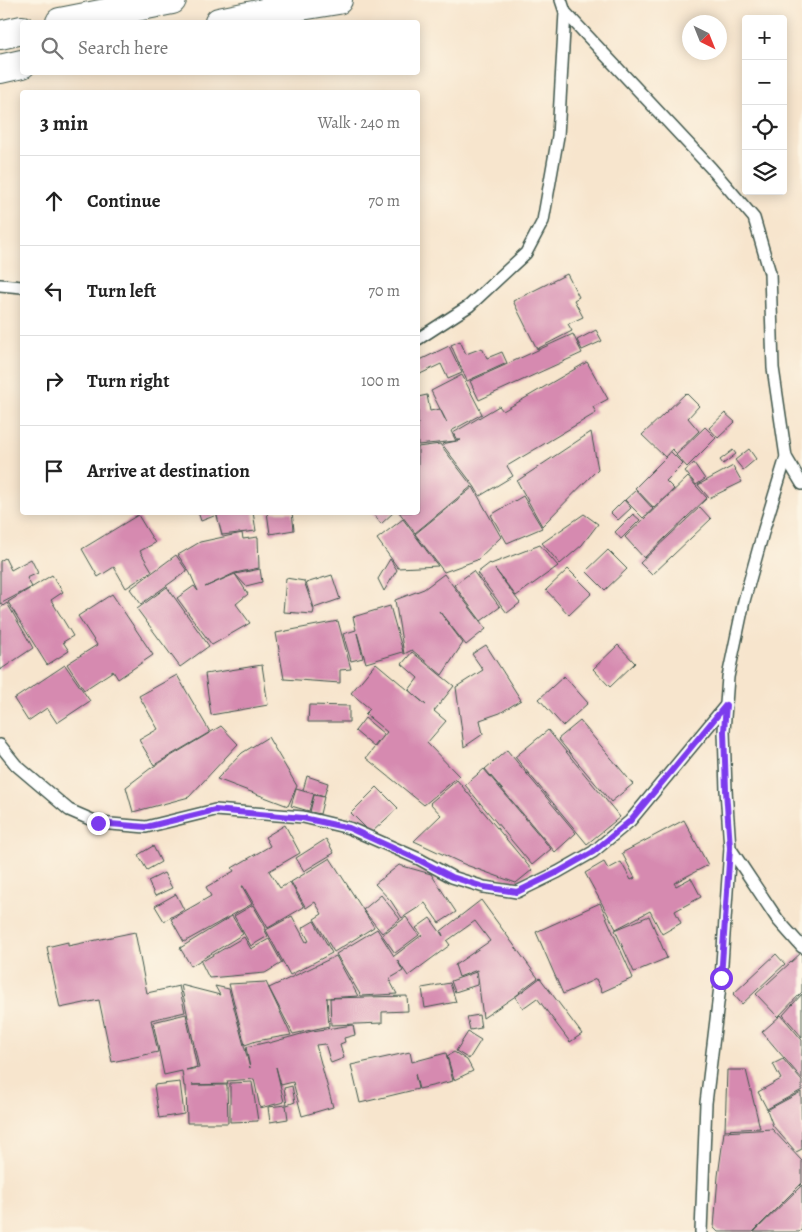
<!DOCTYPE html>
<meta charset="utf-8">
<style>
body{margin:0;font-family:Alegreya,serif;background:#f2f2f2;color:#222}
.controls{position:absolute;right:15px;top:15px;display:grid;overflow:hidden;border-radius:5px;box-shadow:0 2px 12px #0003}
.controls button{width:45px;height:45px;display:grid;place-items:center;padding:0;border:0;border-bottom:1px solid #e0e0e0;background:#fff;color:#222;font:25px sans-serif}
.compass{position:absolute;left:682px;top:15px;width:45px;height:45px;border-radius:50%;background:#fff;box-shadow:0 2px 12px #0003;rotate:137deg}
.stop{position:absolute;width:15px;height:15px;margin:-11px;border:4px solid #7c3aed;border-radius:50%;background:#fff}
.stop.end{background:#7c3aed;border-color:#fff;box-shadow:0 1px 5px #0008}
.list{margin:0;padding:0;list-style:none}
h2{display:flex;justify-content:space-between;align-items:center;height:65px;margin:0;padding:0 20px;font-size:21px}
h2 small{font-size:16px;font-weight:400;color:#767676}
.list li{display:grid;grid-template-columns:32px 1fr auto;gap:15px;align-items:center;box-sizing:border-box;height:90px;padding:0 20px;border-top:1px solid #e0e0e0}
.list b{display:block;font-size:19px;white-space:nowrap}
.list em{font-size:16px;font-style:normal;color:#767676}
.icon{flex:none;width:28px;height:28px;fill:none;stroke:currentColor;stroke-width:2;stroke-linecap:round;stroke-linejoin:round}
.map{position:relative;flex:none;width:802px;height:1232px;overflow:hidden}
.search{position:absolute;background:#fff;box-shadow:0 2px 12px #0003;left:20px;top:20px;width:400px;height:55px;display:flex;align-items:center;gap:12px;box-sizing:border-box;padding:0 18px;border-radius:5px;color:#767676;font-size:19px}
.panel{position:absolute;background:#fff;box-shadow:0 2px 12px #0003;left:20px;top:90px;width:400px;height:425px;border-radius:5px}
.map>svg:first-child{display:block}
</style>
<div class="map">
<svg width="802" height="1232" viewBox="0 0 802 1232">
<rect width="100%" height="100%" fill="#fcf5e5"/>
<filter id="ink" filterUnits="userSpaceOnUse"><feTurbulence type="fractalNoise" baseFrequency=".02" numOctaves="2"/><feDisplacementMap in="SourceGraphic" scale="10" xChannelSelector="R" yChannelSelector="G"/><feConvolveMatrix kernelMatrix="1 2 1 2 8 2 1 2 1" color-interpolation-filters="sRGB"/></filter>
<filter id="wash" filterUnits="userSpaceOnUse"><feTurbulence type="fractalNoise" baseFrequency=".0096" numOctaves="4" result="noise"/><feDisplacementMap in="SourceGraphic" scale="20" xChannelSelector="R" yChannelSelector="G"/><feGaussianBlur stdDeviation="1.12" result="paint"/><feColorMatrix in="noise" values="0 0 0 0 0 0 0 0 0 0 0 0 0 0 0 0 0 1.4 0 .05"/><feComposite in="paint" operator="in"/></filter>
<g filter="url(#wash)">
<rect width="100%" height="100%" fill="#f7e5cd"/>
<g id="blocks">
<g fill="#d68ab0">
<polygon points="567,274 579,297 574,300 583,317 568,324 572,331 537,349 513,301"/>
<polygon points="596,330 602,341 582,350 577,340"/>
<polygon points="573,334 582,353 479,400 470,381"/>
<polygon points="460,341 466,354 482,348 487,358 502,352 507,363 467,381 451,345"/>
<polygon points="449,346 462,373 448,379 441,364 418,375 418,361"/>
<polygon points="587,362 608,399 593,407 596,413 507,466 513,476 480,496 474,486 442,444 461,440 457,440 453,433 499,406 503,411"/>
<polygon points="462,375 482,414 451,431 456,441 418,445 418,397 427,395 430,411 440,409 447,423 431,391"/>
<polygon points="686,393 699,406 688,418 699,431 676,453 672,449 665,457 642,435"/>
<polygon points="725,413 735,422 718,438 709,428"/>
<polygon points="705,427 716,438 687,467 676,455"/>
<polygon points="591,432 598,469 542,526 517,481"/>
<polygon points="440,444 472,486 415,533 399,512 418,512 418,447"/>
<polygon points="749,449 756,459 743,470 735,460"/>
<polygon points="733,450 736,454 723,464 720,460"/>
<polygon points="671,452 683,464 666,481 674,489 654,508 635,488"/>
<polygon points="694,463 705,479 696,485 685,471"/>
<polygon points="733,466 742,482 709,498 698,485"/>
<polygon points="688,477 707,498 644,558 625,537"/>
<polygon points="473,487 501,537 477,560 444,572 415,534"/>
<polygon points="636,490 653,509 643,518 625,500"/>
<polygon points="523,496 542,528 507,543 491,515"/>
<polygon points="624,500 631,508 618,520 611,513"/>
<polygon points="700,507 711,519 652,575 640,563"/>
<polygon points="198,512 213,512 214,516 201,521"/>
<polygon points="216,512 253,512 256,531 222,535"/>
<polygon points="267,512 292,512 294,530 270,534"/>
<polygon points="372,512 394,512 381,524"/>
<polygon points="584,514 598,524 582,545 560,564 542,543"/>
<polygon points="633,514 640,520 621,539 615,532"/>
<polygon points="138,515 155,543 140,551 152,571 126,588 114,567 98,577 82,549"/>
<polygon points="403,519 438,566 398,568 377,539"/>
<polygon points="242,533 243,539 258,537 259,568 235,573 205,587 235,574 248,594 236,604 250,623 212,645 177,598 194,586 198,591 190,573 178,555 200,542"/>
<polygon points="540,545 558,566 516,596 495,569 520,603 507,613 477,573 490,563 491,564"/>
<polygon points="608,550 627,569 605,590 586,571"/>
<polygon points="176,555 187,571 141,604 130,589"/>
<polygon points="5,558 11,570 31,559 38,573 27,578 32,587 0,604 0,561"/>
<polygon points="390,559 397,570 384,591 378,579"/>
<polygon points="260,569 262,582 246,586 235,574"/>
<polygon points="568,569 592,593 569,615 546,590"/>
<polygon points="473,571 500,607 481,621 454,585"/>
<polygon points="444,574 486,629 466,645 439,611 463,643 442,675 412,650 404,654 395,600 424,589"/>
<polygon points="52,575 63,592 51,600 73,636 63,642 69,651 47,665 8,602"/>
<polygon points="332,575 340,599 314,608 306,583"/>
<polygon points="286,578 304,581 314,610 313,614 283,612"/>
<polygon points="167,587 209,646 180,667 137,609"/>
<polygon points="112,594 153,655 118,679 113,671 84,690 67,664 97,645 78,616"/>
<polygon points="7,603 33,648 0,670 0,608"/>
<polygon points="390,606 403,652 366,663 357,633 363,658 351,661 343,634 356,630 353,617"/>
<polygon points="338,621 351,669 340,670 340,683 284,679 276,633"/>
<polygon points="486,645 521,700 500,713 480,720 483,734 464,747 456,687 483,670 472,654"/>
<polygon points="618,645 635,663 610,687 593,669"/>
<polygon points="412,652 454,686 434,711 446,721 427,743 459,776 424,805 366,758 387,732 365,714 370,709 351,693 376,663 426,705 409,690 418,678 402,664"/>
<polygon points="65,665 90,701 57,723 47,708 28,721 14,699"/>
<polygon points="262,665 268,705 211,715 205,674"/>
<polygon points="177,675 210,732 154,765 139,740 158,729 139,696"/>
<polygon points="564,676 588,703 563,726 539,699"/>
<polygon points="309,705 349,706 349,722 308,722"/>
<polygon points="365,718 384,734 374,747 355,731"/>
<polygon points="580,721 633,784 611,802 558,739"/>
<polygon points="221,726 238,744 189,797 133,812 126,787 151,768"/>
<polygon points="548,730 620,817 587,844 515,757"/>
<polygon points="268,737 297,786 288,806 217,779 242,753"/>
<polygon points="507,750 576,833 555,852 485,769"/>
<polygon points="484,769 551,849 532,865 465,785"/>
<polygon points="307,776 328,783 324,797 303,790"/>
<polygon points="457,780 532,870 516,883 466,865 414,841 441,815 430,803"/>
<polygon points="377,787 398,808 371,833 351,813"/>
<polygon points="296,789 314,794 309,811 291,806"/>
<polygon points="314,795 324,797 320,814 310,812"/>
<polygon points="684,820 708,865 674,883 676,886 691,878 701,897 675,911 681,923 662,934 650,911 616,929 585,873 604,862 608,869 621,862 631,880 635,878 622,853"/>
<polygon points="285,825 300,853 269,871 280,888 290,882 304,907 268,928 243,886 242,886 252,904 184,942 171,919 211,896 206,887 234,871 232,868 270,846 265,837"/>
<polygon points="326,839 334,853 304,871 296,858"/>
<polygon points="153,846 161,862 147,870 138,855"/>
<polygon points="330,858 374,927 334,952 314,919 322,914 315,902 306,908 291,882"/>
<polygon points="399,865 431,874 456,912 439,923 425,903 402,918 391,901 375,884"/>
<polygon points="164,873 172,888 155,896 148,881"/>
<polygon points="176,894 184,910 164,921 155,906"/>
<polygon points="381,895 400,919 382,933 363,910"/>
<polygon points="481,900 538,978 519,992 520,993 483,1018 477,970 459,977 455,965 490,941 475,921 447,941 450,945 408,976 397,960 403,971 389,979 397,994 361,996 336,954 377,929 394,956 422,935 416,928 430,918 443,936 441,931"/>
<polygon points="600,903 633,978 602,992 596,979 563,994 536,932"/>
<polygon points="253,905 266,928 264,929 268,936 251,946 234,916"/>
<polygon points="232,916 243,934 191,966 180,948"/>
<polygon points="292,916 306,942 309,941 302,928 314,921 332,953 290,975 266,930"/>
<polygon points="649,916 667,958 634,972 615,930"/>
<polygon points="406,917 419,935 395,953 382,935"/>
<polygon points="135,932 147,993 179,986 185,1012 151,1020 158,1052 112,1062 99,1000 60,1008 47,947 68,942 68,946"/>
<polygon points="244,937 251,949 269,939 282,963 265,973 209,978 201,962"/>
<polygon points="802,952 802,992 778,1017 756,994"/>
<polygon points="776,954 785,964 742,1004 733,994"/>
<polygon points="336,956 358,996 326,998 327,998 329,1026 293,1034 269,988"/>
<polygon points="476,972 477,985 455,992 451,981"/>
<polygon points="540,978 582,1034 570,1042 537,998 523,1008 515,997"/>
<polygon points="266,982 291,1035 256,1041 245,1045 229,984"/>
<polygon points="450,983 456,1002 425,1008 422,988"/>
<polygon points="181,985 220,995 215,986 229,989 250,1068 246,1047 268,1042 269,1043 312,1031 353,1025 355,1035 344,1038 345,1042 340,1044 344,1058 331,1063 325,1044 316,1045 333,1107 302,1116 293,1082 281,1085 276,1067 284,1102 260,1108 254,1079 227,1081 228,1084 192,1085 227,1085 228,1123 187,1123 186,1086 184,1086 182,1071 164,1075 153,1022 186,1014 197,1067 186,1070 199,1068"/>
<polygon points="802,994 802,1037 783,1015"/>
<polygon points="407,996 408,1011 382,1012 382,1023 331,1025 330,998"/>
<polygon points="479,1015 481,1028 470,1030 467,1017"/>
<polygon points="781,1015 802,1040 802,1079 762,1032"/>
<polygon points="468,1032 481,1040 469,1059 456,1051"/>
<polygon points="410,1052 412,1062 446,1053 453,1081 419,1089 415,1074 418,1089 360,1103 351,1065"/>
<polygon points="454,1052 467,1060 473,1071 454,1080 447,1056"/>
<polygon points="783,1059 802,1081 802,1090 767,1109 758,1092 781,1079 773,1064"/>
<polygon points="727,1070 746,1070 760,1128 725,1130"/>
<polygon points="180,1082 184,1114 159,1118 154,1085"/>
<polygon points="252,1082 258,1121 230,1122 230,1083"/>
<polygon points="292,1086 295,1102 287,1105 284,1088"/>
<polygon points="801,1092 802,1149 796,1152 773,1126 767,1110"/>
<polygon points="286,1105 288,1119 270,1122 268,1107"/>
<polygon points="772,1129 802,1161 802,1183 753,1232 718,1232 714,1228 718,1176 724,1132"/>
<polygon points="802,1185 802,1229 799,1232 754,1232"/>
</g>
</g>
</g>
<g filter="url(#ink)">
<use href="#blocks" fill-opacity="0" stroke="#3f564b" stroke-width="1"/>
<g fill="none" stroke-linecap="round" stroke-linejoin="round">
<g stroke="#3f564b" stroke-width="14">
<g id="service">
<polyline points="561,0 565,12 711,168 754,218 770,273 773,368 786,457 802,484"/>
<polyline points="0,285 22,287"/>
<polyline points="418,339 469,306 526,253 543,221 558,136 565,12"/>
<polyline points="0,745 16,765 69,810 99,823 146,827 215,810 303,817 349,828 419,859 452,877 484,887 517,892 558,872 593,852 630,821 726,705"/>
<polyline points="730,848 778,920 802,947"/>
<polyline points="701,1232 706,1103 721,978 730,848 726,790 724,731 728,677 744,601 764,529 786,457"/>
</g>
</g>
<g stroke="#3f564b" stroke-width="30">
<g id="trunk">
<polyline points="60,22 172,0"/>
<polyline points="219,22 283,9 338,0"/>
<polyline points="0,35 22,30"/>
<polyline points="0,69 22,64"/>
</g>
</g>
<use href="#service" stroke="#fff" stroke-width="11"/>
<use href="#trunk" stroke="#fff" stroke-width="28"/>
</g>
</g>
<g fill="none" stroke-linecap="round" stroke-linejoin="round" filter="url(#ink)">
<polyline stroke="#7c3aed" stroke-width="6" points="98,823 146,827 215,810 303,818 349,828 419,860 452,877 484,887 517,892 558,872 593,852 630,821 726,705 724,731 726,790 730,848 721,978"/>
</g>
</svg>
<div class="controls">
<button>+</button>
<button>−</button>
<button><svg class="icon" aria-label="locate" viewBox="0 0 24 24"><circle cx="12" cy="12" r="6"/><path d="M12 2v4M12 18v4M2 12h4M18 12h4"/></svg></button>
<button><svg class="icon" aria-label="layers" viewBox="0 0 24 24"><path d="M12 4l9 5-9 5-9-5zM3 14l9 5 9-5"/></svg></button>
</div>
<svg class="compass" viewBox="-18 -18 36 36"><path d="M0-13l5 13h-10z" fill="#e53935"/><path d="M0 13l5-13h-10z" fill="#767676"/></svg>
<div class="stop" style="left:721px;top:978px"></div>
<div class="stop end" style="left:98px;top:823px"></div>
<div class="search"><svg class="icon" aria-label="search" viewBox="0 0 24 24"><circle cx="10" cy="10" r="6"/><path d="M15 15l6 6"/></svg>Search here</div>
<section class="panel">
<h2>3 min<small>Walk · 240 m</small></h2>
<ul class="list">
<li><svg class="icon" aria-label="ahead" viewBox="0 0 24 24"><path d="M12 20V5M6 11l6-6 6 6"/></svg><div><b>Continue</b></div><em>70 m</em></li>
<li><svg class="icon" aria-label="left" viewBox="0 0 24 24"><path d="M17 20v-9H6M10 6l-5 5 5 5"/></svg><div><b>Turn left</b></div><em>70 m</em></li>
<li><svg class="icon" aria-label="right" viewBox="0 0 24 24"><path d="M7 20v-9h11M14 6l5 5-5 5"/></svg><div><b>Turn right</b></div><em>100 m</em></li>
<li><svg class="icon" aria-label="arrive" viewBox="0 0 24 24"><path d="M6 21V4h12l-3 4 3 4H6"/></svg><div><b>Arrive at destination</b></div></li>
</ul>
</section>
</div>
